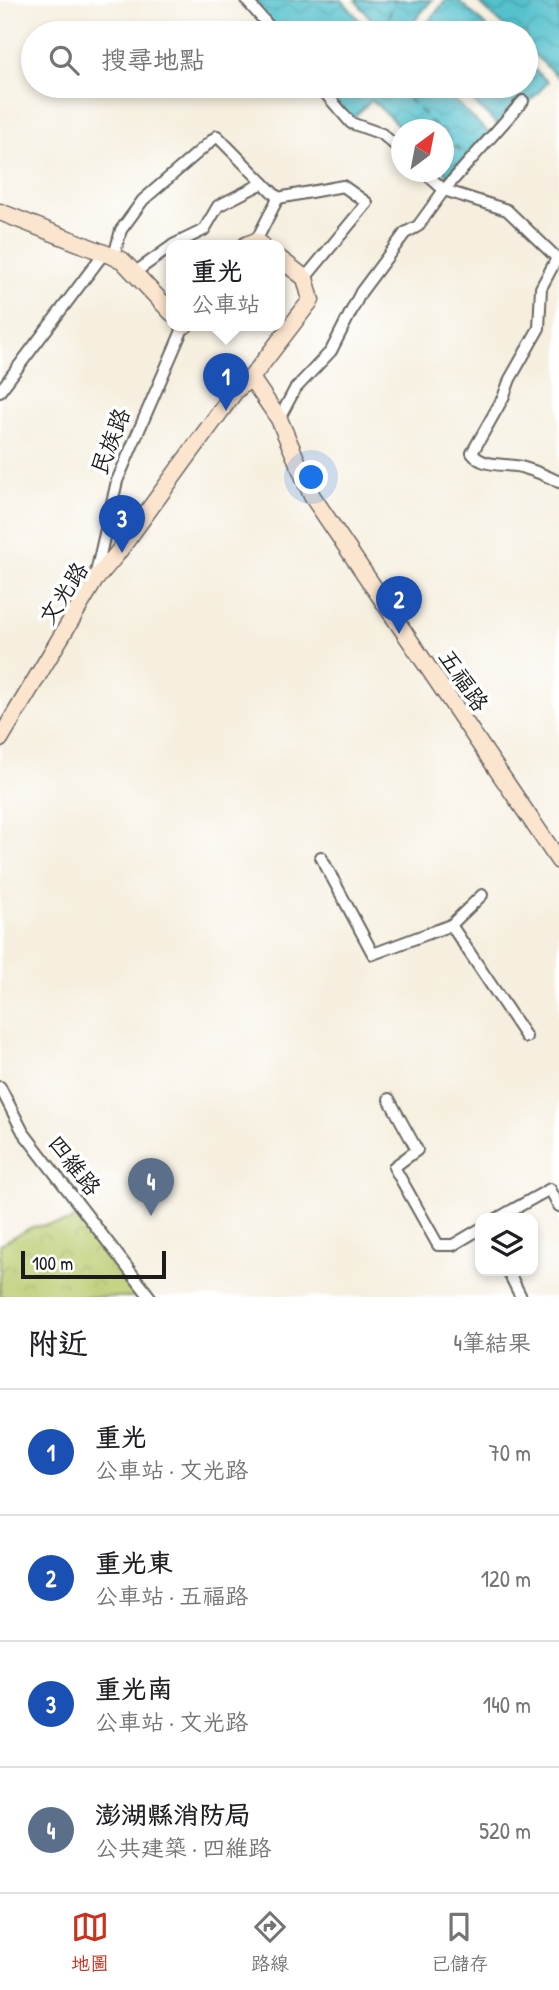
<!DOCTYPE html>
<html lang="zh-TW">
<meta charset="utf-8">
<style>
body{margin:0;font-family:"Patrick Hand","LXGW WenKai TC",sans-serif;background:#f6f6f6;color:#202124}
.controls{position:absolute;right:21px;bottom:21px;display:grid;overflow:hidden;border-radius:14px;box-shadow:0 4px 10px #0003}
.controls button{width:63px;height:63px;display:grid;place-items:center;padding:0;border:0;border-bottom:2px solid #e0e0e0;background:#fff;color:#202124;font:35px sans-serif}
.compass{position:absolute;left:391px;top:119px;width:63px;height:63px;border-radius:50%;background:#fff;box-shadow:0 4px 10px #0003;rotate:32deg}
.scale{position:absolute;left:21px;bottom:18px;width:145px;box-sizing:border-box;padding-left:7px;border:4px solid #1c1c1c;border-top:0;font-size:19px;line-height:24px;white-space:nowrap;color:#1c1c1c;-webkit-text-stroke:5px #fff;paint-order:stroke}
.you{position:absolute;left:312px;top:478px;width:24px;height:24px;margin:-18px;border:5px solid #fff;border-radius:50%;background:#1a73e8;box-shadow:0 0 0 10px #1a73e833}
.badge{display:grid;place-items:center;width:46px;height:46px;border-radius:50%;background:#c8321e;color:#fff;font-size:23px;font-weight:700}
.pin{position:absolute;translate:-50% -58px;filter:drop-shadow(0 2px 4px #0008)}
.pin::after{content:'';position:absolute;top:37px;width:24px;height:21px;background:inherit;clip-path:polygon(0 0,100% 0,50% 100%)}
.popup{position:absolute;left:166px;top:240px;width:119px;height:91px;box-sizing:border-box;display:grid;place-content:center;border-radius:14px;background:#fff;filter:drop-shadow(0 2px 5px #0005);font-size:23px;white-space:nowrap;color:#757577}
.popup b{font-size:26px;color:#202124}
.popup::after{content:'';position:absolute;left:50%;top:100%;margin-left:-14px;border:14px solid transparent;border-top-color:#fff}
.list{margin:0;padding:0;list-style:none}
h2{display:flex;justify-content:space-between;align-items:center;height:91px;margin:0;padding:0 28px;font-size:30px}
h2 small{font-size:23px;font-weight:400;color:#757577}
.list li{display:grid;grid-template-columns:46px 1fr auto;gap:21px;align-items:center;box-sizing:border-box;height:126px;padding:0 28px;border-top:2px solid #e0e0e0}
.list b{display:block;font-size:26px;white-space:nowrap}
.list p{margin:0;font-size:23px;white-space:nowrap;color:#757577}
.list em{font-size:23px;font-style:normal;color:#757577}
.icon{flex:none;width:38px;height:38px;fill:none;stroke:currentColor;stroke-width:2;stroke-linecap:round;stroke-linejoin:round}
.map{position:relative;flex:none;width:559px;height:1297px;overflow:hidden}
.search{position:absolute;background:#fff;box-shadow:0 4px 10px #0003;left:21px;right:21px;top:21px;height:77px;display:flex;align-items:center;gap:18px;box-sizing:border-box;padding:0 24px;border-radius:38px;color:#757577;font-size:26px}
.sheet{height:595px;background:#fff}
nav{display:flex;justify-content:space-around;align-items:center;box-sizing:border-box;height:98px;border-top:2px solid #e0e0e0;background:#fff;font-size:19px;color:#757577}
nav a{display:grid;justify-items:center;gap:4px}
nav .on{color:#c8321e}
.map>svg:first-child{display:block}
</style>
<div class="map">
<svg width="559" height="1297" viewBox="0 0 559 1297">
<defs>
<pattern id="park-crowns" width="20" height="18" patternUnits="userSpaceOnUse" patternTransform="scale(1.75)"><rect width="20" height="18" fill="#b9cb6e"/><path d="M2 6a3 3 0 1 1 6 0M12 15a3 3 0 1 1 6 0" fill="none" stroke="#9eae5f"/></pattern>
<pattern id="water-waves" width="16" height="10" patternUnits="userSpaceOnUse" patternTransform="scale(1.75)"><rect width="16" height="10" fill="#54c1cc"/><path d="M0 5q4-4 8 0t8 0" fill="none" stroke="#49a5af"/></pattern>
</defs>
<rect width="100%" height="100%" fill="#fff"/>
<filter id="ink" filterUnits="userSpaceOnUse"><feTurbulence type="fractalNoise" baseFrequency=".0143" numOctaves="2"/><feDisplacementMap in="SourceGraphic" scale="14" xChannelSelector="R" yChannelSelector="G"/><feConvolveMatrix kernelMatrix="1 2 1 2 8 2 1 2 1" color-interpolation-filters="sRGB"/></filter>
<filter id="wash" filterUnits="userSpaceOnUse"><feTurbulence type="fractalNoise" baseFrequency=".00686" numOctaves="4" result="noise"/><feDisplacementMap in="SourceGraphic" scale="28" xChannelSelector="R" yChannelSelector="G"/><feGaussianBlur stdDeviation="1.57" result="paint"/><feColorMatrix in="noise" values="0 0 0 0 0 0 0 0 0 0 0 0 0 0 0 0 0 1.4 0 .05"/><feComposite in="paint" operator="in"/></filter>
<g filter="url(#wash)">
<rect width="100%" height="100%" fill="#f6efdf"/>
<polygon fill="url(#park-crowns)" stroke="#6a7445" stroke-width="2" points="82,1214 145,1297 0,1297 0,1244 32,1227 68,1222"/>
<g fill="url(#water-waves)" stroke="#386e74" stroke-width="2">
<polygon points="256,0 342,0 361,22 355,33 276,33 260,15"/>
<polygon points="355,0 432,0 406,31 407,33 365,33 372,20"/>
<polygon points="446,0 458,0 494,33 419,33"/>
<polygon points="476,0 559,0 559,78 526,47 526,33 511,33"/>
<polygon points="526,62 548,82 503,130 457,86 526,86"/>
<polygon points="322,86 439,86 489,133 448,176 444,171 444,130 402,129 372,100 351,120"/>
</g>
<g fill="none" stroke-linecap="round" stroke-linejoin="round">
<g stroke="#325e62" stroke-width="2" stroke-dasharray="9 7" stroke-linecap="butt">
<polyline points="383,33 395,0"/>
<polyline points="396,86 439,130"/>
<polyline points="444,134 466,157"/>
</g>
</g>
</g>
<g filter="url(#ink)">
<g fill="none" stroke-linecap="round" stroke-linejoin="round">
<g stroke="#686660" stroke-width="14">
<g id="street">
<polyline points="246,0 275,33"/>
<polyline points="319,86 351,123 382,134 402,151"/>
<polyline points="424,172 444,190 507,210 559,260"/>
<polyline points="256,241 278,198"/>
<polyline points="173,245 204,230 218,206 263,183"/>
<polyline points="114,256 121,230 143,200 217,136 278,198 343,186 367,203 305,278"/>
<path d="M557,258L541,288L539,328L510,379L503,398L472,453C483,468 504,463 521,467C535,471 546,475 559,482"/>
<polyline points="134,273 172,246"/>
<polyline points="0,391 104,253"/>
<polyline points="279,419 295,389 331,351 361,292 405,233 418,226 444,190 523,101"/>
<polyline points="95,577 117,481 184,326"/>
<polyline points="321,857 373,954 451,925 482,895"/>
<polyline points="451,925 526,1037"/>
<polyline points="0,1087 23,1132 150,1297"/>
<polyline points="389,1099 417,1150 394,1167 438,1245 453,1245 480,1229"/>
<polyline points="498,1218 550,1189 559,1206"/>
<polyline points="508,1271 521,1297"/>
</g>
</g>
<g stroke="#686660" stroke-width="19">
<g id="secondary">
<polyline points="0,212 122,260 172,313"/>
<polyline points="246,245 256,241 261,245"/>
<polyline points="183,325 185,325"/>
<polyline points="251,378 279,419 312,496 559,861"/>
<polyline points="0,739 95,580 116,555 236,390 251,378 311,300 305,278 280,259"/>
</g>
</g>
<use href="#street" stroke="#fff" stroke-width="10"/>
<use href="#secondary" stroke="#fbe5cf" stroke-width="16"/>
</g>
</g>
<g text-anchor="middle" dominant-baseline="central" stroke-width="7" stroke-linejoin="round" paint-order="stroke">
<g font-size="23" fill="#1c1c1c" stroke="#fff">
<text transform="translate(110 441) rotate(-69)">民族路</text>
<text transform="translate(63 593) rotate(-57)">文光路</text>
<text transform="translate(464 680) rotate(56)">五福路</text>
<text transform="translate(75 1165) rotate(52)">四維路</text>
</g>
</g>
</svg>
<div class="controls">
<button><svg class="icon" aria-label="layers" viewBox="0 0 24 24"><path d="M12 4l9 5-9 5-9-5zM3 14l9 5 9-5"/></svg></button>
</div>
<svg class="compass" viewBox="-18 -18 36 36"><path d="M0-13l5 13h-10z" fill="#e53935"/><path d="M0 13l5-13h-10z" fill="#757577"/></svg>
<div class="scale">100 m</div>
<div class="you"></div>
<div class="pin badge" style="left:226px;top:411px;background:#1a4fb4">1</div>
<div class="popup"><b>重光</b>公車站</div>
<div class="pin badge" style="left:399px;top:634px;background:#1a4fb4">2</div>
<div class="pin badge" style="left:122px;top:553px;background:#1a4fb4">3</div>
<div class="pin badge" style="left:151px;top:1216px;background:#5c6f8a">4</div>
<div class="search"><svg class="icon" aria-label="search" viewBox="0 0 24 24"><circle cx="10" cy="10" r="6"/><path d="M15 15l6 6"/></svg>搜尋地點</div>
</div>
<section class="sheet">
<h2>附近<small>4筆結果</small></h2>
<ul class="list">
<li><span class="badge" style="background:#1a4fb4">1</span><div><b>重光</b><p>公車站 · 文光路</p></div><em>70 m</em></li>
<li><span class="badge" style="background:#1a4fb4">2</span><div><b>重光東</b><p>公車站 · 五福路</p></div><em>120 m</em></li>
<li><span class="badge" style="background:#1a4fb4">3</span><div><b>重光南</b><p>公車站 · 文光路</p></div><em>140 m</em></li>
<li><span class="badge" style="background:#5c6f8a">4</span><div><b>澎湖縣消防局</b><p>公共建築 · 四維路</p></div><em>520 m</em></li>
</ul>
</section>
<nav>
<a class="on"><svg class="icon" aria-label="map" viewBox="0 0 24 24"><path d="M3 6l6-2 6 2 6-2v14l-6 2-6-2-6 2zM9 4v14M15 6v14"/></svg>地圖</a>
<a><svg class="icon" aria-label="directions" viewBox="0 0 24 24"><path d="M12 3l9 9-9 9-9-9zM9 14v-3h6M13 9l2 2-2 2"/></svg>路線</a>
<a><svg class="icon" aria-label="saved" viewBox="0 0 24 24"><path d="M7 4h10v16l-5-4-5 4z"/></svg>已儲存</a>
</nav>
